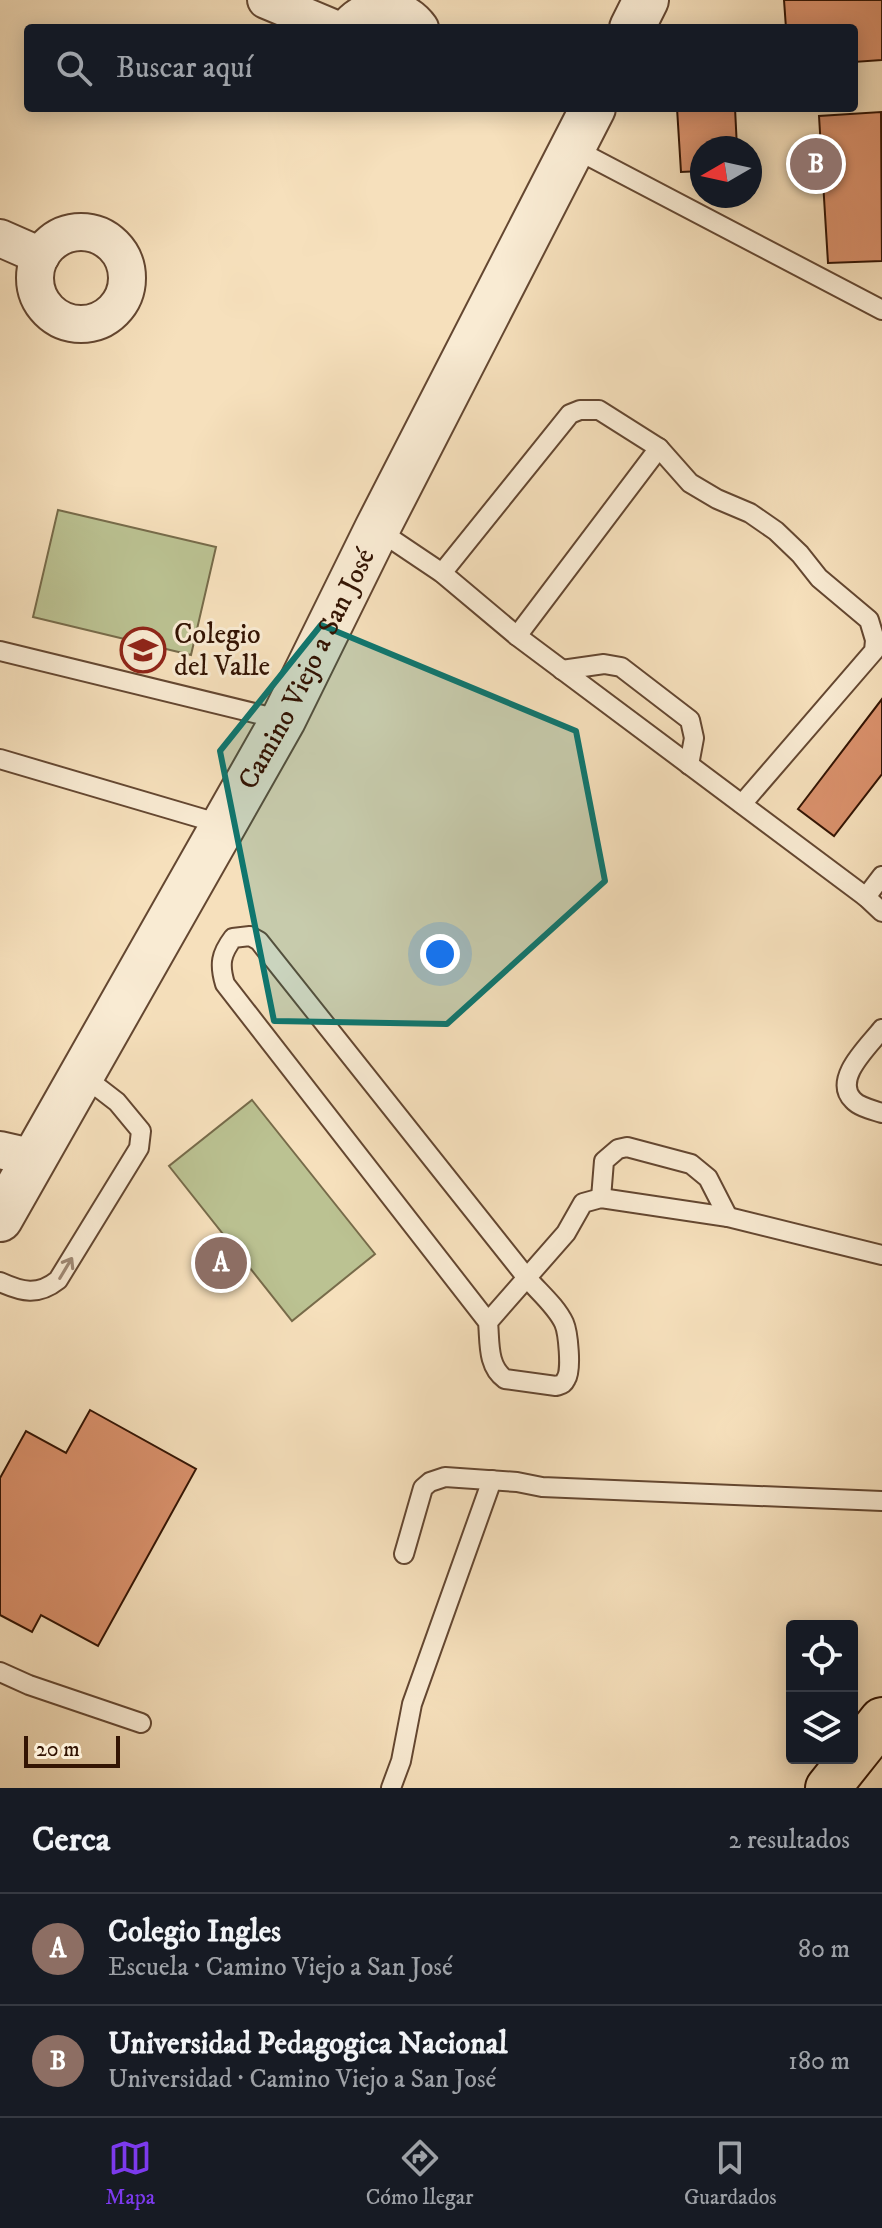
<!DOCTYPE html>
<html lang="es">
<meta charset="utf-8">
<style>
body{margin:0;font-family:"IM FELL DW Pica",serif;background:#20242c;color:#f1f3f6}
.controls{position:absolute;right:24px;bottom:24px;display:grid;overflow:hidden;border-radius:8px;box-shadow:0 4px 20px #0003}
.controls button{width:72px;height:72px;display:grid;place-items:center;padding:0;border:0;border-bottom:2px solid #363941;background:#171b24;color:#f1f3f6;font:40px sans-serif}
.compass{position:absolute;left:690px;top:136px;width:72px;height:72px;border-radius:50%;background:#171b24;box-shadow:0 4px 20px #0003;rotate:261deg}
.scale{position:absolute;left:24px;bottom:20px;width:96px;box-sizing:border-box;padding-left:8px;border:4px solid #331403;border-top:0;font-size:22px;line-height:28px;white-space:nowrap;color:#331403;-webkit-text-stroke:6px #f9ebd3;paint-order:stroke}
.you{position:absolute;left:440px;top:954px;width:28px;height:28px;margin:-20px;border:6px solid #fff;border-radius:50%;background:#1a73e8;box-shadow:0 0 0 12px #1a73e833}
.badge{display:grid;place-items:center;width:52px;height:52px;border-radius:50%;background:#7c3aed;color:#fff;font-size:26px;font-weight:700}
.pin{position:absolute;translate:-50% -50%;border:4px solid #fff;box-shadow:0 2px 8px #0006}
.list{margin:0;padding:0;list-style:none}
h2{display:flex;justify-content:space-between;align-items:center;height:104px;margin:0;padding:0 32px;font-size:34px}
h2 small{font-size:26px;font-weight:400;color:#9ea1a6}
.list li{display:grid;grid-template-columns:52px 1fr auto;gap:24px;align-items:center;box-sizing:border-box;height:112px;padding:0 32px;border-top:2px solid #363941}
.list b{display:block;font-size:30px;white-space:nowrap}
.list p{margin:0;font-size:26px;white-space:nowrap;color:#9ea1a6}
.list em{font-size:26px;font-style:normal;color:#9ea1a6}
.icon{flex:none;width:44px;height:44px;fill:none;stroke:currentColor;stroke-width:2;stroke-linecap:round;stroke-linejoin:round}
.map{position:relative;flex:none;width:882px;height:1788px;overflow:hidden}
.search{position:absolute;background:#171b24;box-shadow:0 4px 20px #0003;left:24px;right:24px;top:24px;height:88px;display:flex;align-items:center;gap:20px;box-sizing:border-box;padding:0 28px;border-radius:8px;color:#9ea1a6;font-size:30px}
.sheet{height:328px;background:#171b24}
nav{display:flex;justify-content:space-around;align-items:center;box-sizing:border-box;height:112px;border-top:2px solid #363941;background:#171b24;font-size:22px;color:#9ea1a6}
nav a{display:grid;justify-items:center;gap:4px}
nav .on{color:#7c3aed}
.map>svg:first-child{display:block}
</style>
<div class="map">
<svg width="882" height="1788" viewBox="0 0 882 1788">
<rect width="100%" height="100%" fill="#f6e0bc"/>
<filter id="stains"><feTurbulence type="fractalNoise" baseFrequency=".0025" numOctaves="4"/><feColorMatrix values="0 0 0 0 .2 0 0 0 0 .09 0 0 0 0 .02 0 0 0 .5 -.17"/></filter>
<radialGradient id="worn" r=".72"><stop offset=".6" stop-color="#630" stop-opacity="0"/><stop offset="1" stop-color="#630" stop-opacity=".3"/></radialGradient>
<g fill="#bbc292" stroke="#776b4a" stroke-width="2">
<polygon points="58,510 216,547 191,655 33,617"/>
<polygon points="252,1100 375,1254 292,1321 169,1166"/>
</g>
<g fill="#da916c" stroke="#331403" stroke-width="2">
<polygon points="784,0 882,0 882,60 854,62 854,28 786,28"/>
<polygon points="730,25 730,28 681,28"/>
<polygon points="677,108 735,108 737,148 702,148 702,171 681,172"/>
<polygon points="881,112 882,261 828,263 819,116"/>
<polygon points="882,699 882,774 834,836 798,809"/>
<polygon points="90,1410 196,1469 98,1646 41,1615 32,1632 0,1615 0,1478 26,1431 66,1453"/>
</g>
<g fill="none" stroke-linecap="round" stroke-linejoin="round">
<g stroke="#644731" stroke-width="22">
<g id="service">
<polyline points="573,148 882,310"/>
<polyline points="378,530 442,573 517,636 866,897 882,912"/>
<polyline points="442,573 570,414 580,410 599,410 659,448 690,483 717,499 750,513 776,531 800,554 819,578 869,620 875,640 874,651 742,804"/>
<polyline points="517,636 659,448"/>
<polyline points="0,651 283,720"/>
<polyline points="562,670 604,664 621,667 690,720 694,738 689,765"/>
<polyline points="0,759 224,825"/>
<polyline points="866,897 882,876"/>
<path d="M882,1029C869,1046 832,1079 853,1100C859,1107 873,1110 882,1113"/>
<polyline points="601,1198 604,1161 618,1149 627,1147 691,1164 708,1178 728,1217"/>
<path d="M0,1282C22,1292 38,1296 58,1280L139,1148L141,1131L117,1102L82,1075"/>
<path d="M488,1322C490,1342 487,1366 505,1379L556,1386C562,1384 563,1385 566,1379C572,1370 568,1332 564,1323C556,1306 539,1292 527,1278L259,941L250,936L233,938C221,954 219,964 225,984L488,1322L566,1233L583,1203L601,1198L728,1217L882,1255"/>
<polyline points="404,1554 423,1488 430,1482 445,1477 517,1482 542,1487 882,1501"/>
<polyline points="0,1672 29,1685 141,1723"/>
<polyline points="391,1788 401,1761 412,1704 492,1480"/>
</g>
</g>
<g stroke="#644731" stroke-width="40">
<g id="minor">
<polyline points="266,0 333,28"/>
<path d="M347,28C366,3 401,2 420,28"/>
<circle cx="81" cy="278" r="46"/>
<polyline points="0,238 41,256"/>
<polyline points="0,1150 35,1158"/>
</g>
</g>
<g stroke="#644731" stroke-width="48">
<g id="tertiary">
<polyline points="632,28 646,0"/>
<path id="s1" d="M0,1219L283,720L377,529L593,108"/>
</g>
</g>
<g stroke="#331403" stroke-width="48">
<polyline id="primary" points="828,1788 882,1720"/>
</g>
<use href="#service" stroke="#f9ebd3" stroke-width="18"/>
<use href="#minor" stroke="#f9ebd3" stroke-width="36"/>
<use href="#tertiary" stroke="#f9ebd3" stroke-width="44"/>
<use href="#primary" stroke="#f6e0bc" stroke-width="44"/>
</g>
<defs><path id="oneway-shaft" d="M-6 0H5M1.5-3L5.5 0L1.5 3" fill="none" stroke-width="1.6" stroke-linecap="round" stroke-linejoin="round" transform="scale(2)"/></defs>
<use stroke="#a08a75" href="#oneway-shaft" transform="translate(66 1268) rotate(-59)"/>
<path fill="#0f766e" fill-opacity="0.2" stroke="#0f766e" stroke-width="6" stroke-linejoin="round" d="M321,625L576,731L605,881L447,1024L274,1021L220,751Z"/>
<defs>
<g id="school-ring" transform="scale(2.3)"><circle r="9.5" fill="#f9ebd3" stroke="#8f2418" stroke-width="1.5"/><path d="M0-5L7-2L0 1L-7-2ZM-4 1L0 2.5L4 1V4Q0 6-4 4Z" fill="#8f2418"/></g>
</defs>
<g fill-rule="evenodd">
<use href="#school-ring" x="143" y="650"/>
</g>
<g text-anchor="middle" dominant-baseline="central" stroke-width="6" stroke-linejoin="round" paint-order="stroke">
<g font-size="28" fill="#331403" stroke="#f9ebd3" text-anchor="start">
<text x="174" y="634">Colegio<tspan x="174" dy="32">del Valle</tspan></text>
</g>
<g font-size="28" fill="#331403" stroke="#f9ebd3">
<text stroke="none"><textPath href="#s1" startOffset="630">Camino Viejo a San José</textPath></text>
</g>
</g>
<rect width="100%" height="100%" filter="url(#stains)"/>
<rect width="100%" height="100%" fill="url(#worn)"/>
</svg>
<div class="controls">
<button><svg class="icon" aria-label="locate" viewBox="0 0 24 24"><circle cx="12" cy="12" r="6"/><path d="M12 2v4M12 18v4M2 12h4M18 12h4"/></svg></button>
<button><svg class="icon" aria-label="layers" viewBox="0 0 24 24"><path d="M12 4l9 5-9 5-9-5zM3 14l9 5 9-5"/></svg></button>
</div>
<svg class="compass" viewBox="-18 -18 36 36"><path d="M0-13l5 13h-10z" fill="#e53935"/><path d="M0 13l5-13h-10z" fill="#9ea1a6"/></svg>
<div class="scale">20 m</div>
<div class="you"></div>
<div class="pin badge" style="left:221px;top:1263px;background:#8d6e63">A</div>
<div class="pin badge" style="left:816px;top:164px;background:#8d6e63">B</div>
<div class="search"><svg class="icon" aria-label="search" viewBox="0 0 24 24"><circle cx="10" cy="10" r="6"/><path d="M15 15l6 6"/></svg>Buscar aquí</div>
</div>
<section class="sheet">
<h2>Cerca<small>2 resultados</small></h2>
<ul class="list">
<li><span class="badge" style="background:#8d6e63">A</span><div><b>Colegio Ingles</b><p>Escuela · Camino Viejo a San José</p></div><em>80 m</em></li>
<li><span class="badge" style="background:#8d6e63">B</span><div><b>Universidad Pedagogica Nacional</b><p>Universidad · Camino Viejo a San José</p></div><em>180 m</em></li>
</ul>
</section>
<nav>
<a class="on"><svg class="icon" aria-label="map" viewBox="0 0 24 24"><path d="M3 6l6-2 6 2 6-2v14l-6 2-6-2-6 2zM9 4v14M15 6v14"/></svg>Mapa</a>
<a><svg class="icon" aria-label="directions" viewBox="0 0 24 24"><path d="M12 3l9 9-9 9-9-9zM9 14v-3h6M13 9l2 2-2 2"/></svg>Cómo llegar</a>
<a><svg class="icon" aria-label="saved" viewBox="0 0 24 24"><path d="M7 4h10v16l-5-4-5 4z"/></svg>Guardados</a>
</nav>
